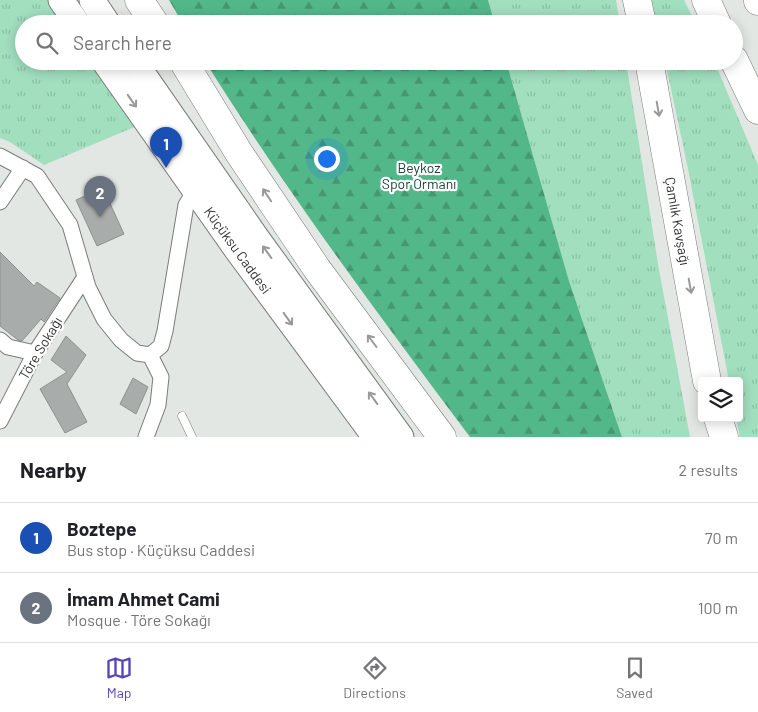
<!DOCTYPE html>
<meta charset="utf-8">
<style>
body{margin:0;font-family:Barlow,sans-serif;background:#f6f6f6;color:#202124}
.controls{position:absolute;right:15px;bottom:15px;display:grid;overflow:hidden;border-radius:5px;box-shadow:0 2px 12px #0003}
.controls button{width:45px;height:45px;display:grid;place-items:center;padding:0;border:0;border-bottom:1px solid #e0e0e0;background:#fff;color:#202124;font:25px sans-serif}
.you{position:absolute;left:326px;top:158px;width:18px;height:18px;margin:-12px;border:4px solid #fff;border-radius:50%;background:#1a73e8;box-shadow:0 0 0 8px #1a73e833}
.badge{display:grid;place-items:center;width:32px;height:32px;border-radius:50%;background:#5843bb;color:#fff;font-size:16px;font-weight:700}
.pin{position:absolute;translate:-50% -41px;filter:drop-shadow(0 1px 2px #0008)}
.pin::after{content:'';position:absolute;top:26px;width:18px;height:15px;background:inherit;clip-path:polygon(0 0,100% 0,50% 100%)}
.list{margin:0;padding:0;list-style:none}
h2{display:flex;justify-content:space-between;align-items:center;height:65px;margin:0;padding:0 20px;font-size:21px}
h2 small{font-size:16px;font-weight:400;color:#757577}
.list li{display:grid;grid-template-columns:32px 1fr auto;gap:15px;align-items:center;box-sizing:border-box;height:70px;padding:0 20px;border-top:1px solid #e0e0e0}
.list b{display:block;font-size:19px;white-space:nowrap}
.list p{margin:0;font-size:16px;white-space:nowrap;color:#757577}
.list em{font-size:16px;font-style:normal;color:#757577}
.icon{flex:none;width:28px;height:28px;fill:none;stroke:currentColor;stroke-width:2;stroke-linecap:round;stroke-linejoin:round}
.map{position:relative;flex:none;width:758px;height:437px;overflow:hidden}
.search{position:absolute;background:#fff;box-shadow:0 2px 12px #0003;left:15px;right:15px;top:15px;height:55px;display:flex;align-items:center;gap:12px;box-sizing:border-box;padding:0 18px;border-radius:28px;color:#757577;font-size:19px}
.sheet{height:205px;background:#fff}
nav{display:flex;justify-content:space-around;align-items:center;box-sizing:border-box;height:70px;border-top:1px solid #e0e0e0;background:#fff;font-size:14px;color:#757577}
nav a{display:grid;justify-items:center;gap:2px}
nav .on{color:#5843bb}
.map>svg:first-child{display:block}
</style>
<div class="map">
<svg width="758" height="437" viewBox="0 0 758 437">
<defs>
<pattern id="grass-tufts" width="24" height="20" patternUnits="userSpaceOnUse" patternTransform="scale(1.25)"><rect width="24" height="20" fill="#a1dfbf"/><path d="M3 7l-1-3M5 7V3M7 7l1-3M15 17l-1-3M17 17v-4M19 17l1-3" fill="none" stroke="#8bc0a5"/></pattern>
<pattern id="forest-firs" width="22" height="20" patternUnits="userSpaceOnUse" patternTransform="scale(1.25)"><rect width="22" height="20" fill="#52b88a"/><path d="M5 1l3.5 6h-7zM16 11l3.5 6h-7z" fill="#459671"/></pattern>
</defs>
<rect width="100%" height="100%" fill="#e2e7e4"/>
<g fill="url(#grass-tufts)">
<polygon points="0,0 51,0 67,24 24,24 24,61 93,61 137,126 44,165 10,142 0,138"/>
<polygon points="488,0 616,0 620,24 495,24"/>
<polygon points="651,0 684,0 696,24 657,24"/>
<polygon points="506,61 626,61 658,264 690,437 622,437 569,281"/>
<polygon points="665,61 714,61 758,165 758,437 740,437 736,418 739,418 739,381 729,381 686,159"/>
</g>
<g fill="url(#forest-firs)">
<polygon points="169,0 488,0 495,24 183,24"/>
<path d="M205,61H506L569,281L622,437H470C378,314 286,191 205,61Z"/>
</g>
<g fill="#a8acaa" stroke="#8e9390">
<polygon points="103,188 124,234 97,246 76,200"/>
<polygon points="0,252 34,286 37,282 60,298 44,322 41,319 22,341 18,340 0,326"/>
<polygon points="66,336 86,355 67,384 87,422 65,433 40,389 67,372 51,360"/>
<polygon points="133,378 148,387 136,414 120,404"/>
</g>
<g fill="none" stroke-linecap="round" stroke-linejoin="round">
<g stroke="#797d7b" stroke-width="9">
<polyline id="lane" points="182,416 192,437"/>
</g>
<g stroke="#797d7b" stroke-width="17">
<g id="street">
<polyline points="0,156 37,176 70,225 88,287 104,319 121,340 137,353 150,355 161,346 165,331 186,205 195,190"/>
<polyline points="0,202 23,168"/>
<polyline points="0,340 8,347 35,353"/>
<polyline points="0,421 35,353 85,277"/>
<polyline points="146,437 158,405 161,377 150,355"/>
</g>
</g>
<g stroke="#797d7b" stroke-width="27">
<g id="primary">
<polyline points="61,0 78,24"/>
<polyline points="92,0 108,24"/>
<polyline points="104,61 237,250 375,437"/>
<polyline points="134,61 256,237 401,437"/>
</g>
</g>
<g stroke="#797d7b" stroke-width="29">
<g id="highway">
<polyline points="139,0 155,24"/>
<polyline points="637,0 642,24"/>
<polyline points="706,0 717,24"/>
<polyline points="758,0 758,1"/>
<polyline points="734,60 758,110"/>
<polyline points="183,61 239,153 317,269 442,437"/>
<polyline points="649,61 707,381"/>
<polyline points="718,418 724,437"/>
</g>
</g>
<use href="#lane" stroke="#fff" stroke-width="8"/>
<use href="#street" stroke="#fff" stroke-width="15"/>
<use href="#primary" stroke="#fff" stroke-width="25"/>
<use href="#highway" stroke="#fff" stroke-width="28"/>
</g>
<defs><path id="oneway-shaft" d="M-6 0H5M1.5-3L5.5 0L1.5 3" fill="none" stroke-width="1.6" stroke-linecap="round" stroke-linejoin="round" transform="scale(1.25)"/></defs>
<g stroke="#989998">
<use href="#oneway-shaft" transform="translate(132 101) rotate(55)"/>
<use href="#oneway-shaft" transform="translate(658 109) rotate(80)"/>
<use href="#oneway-shaft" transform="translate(267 195) rotate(-124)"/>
<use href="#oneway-shaft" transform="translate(267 252) rotate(-126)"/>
<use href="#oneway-shaft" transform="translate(690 286) rotate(80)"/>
<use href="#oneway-shaft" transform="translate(288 319) rotate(54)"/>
<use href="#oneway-shaft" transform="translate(372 341) rotate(-127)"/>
<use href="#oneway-shaft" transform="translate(373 398) rotate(-126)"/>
</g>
<g text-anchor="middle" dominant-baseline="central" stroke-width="4.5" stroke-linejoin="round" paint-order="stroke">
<g font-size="14" fill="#1a4532" stroke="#fff">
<text x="419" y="167">Beykoz<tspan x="419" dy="16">Spor Ormanı</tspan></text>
</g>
<g font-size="14" fill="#313332" stroke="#fff">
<text transform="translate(678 221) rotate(80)">Çamlık Kavşağı</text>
<text transform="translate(238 250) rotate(54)">Küçüksu Caddesi</text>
<text transform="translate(40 348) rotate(-59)">Töre Sokağı</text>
</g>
</g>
</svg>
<div class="controls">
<button><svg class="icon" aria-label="layers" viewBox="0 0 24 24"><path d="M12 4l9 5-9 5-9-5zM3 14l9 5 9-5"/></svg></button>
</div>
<div class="you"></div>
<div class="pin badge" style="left:166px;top:168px;background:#1a4fb4">1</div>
<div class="pin badge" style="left:100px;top:217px;background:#6b7280">2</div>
<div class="search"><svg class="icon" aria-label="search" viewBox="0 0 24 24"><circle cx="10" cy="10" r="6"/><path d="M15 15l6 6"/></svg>Search here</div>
</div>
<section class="sheet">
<h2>Nearby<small>2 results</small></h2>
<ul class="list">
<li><span class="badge" style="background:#1a4fb4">1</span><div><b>Boztepe</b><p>Bus stop · Küçüksu Caddesi</p></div><em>70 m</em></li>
<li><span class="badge" style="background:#6b7280">2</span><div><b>İmam Ahmet Cami</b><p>Mosque · Töre Sokağı</p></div><em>100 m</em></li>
</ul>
</section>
<nav>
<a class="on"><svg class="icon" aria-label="map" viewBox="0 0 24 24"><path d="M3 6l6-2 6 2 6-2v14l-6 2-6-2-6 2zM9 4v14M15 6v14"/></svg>Map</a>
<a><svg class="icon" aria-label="directions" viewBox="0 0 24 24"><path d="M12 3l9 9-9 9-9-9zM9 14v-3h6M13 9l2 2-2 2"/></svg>Directions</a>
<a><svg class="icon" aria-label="saved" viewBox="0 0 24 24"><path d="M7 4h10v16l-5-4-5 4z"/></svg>Saved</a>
</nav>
